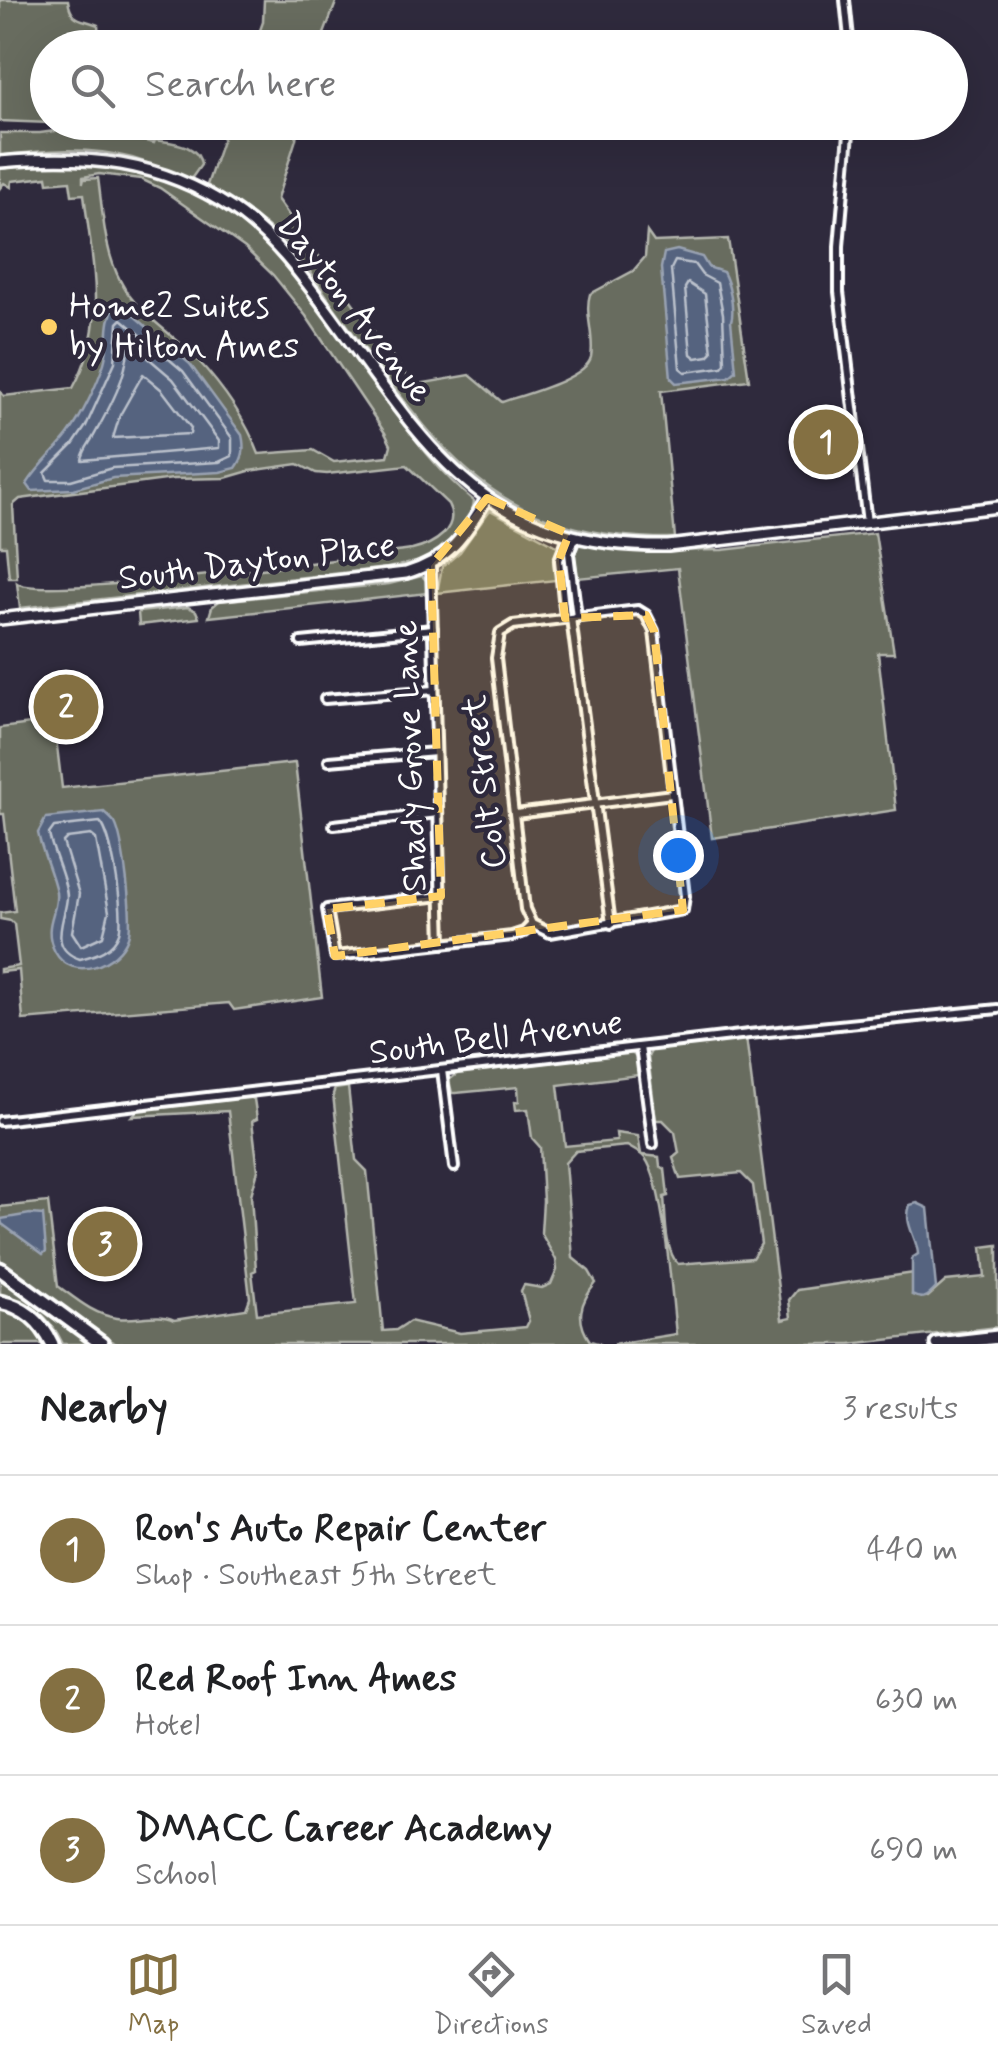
<!DOCTYPE html>
<meta charset="utf-8">
<style>
body{margin:0;font-family:Mynerve,sans-serif;background:#f2f2f2;color:#202124}
.you{position:absolute;left:678px;top:855px;width:35px;height:35px;margin:-25px;border:8px solid #fff;border-radius:50%;background:#1a73e8;box-shadow:0 0 0 15px #1a73e833}
.badge{display:grid;place-items:center;width:65px;height:65px;border-radius:50%;background:#847042;color:#fff;font-size:32px;font-weight:700}
.pin{position:absolute;translate:-50% -50%;border:5px solid #fff;box-shadow:0 2px 10px #0006}
.list{margin:0;padding:0;list-style:none}
h2{display:flex;justify-content:space-between;align-items:center;height:130px;margin:0;padding:0 40px;font-size:42px}
h2 small{font-size:32px;font-weight:400;color:#757577}
.list li{display:grid;grid-template-columns:65px 1fr auto;gap:30px;align-items:center;box-sizing:border-box;height:150px;padding:0 40px;border-top:2px solid #e0e0e0}
.list b{display:block;font-size:38px;white-space:nowrap}
.list p{margin:0;font-size:32px;white-space:nowrap;color:#757577}
.list em{font-size:32px;font-style:normal;color:#757577}
.icon{flex:none;width:55px;height:55px;fill:none;stroke:currentColor;stroke-width:2;stroke-linecap:round;stroke-linejoin:round}
.map{position:relative;flex:none;width:998px;height:1344px;overflow:hidden}
.search{position:absolute;background:#fff;box-shadow:0 10px 40px #0002;left:30px;right:30px;top:30px;height:110px;display:flex;align-items:center;gap:25px;box-sizing:border-box;padding:0 35px;border-radius:55px;color:#757577;font-size:38px}
.sheet{height:580px;background:#fff}
nav{display:flex;justify-content:space-around;align-items:center;box-sizing:border-box;height:140px;border-top:2px solid #e0e0e0;background:#fff;font-size:28px;color:#757577}
nav a{display:grid;justify-items:center;gap:5px}
nav .on{color:#847042}
.map>svg:first-child{display:block}
</style>
<div class="map">
<svg width="998" height="1344" viewBox="0 0 998 1344">
<rect width="100%" height="100%" fill="#2f2a3d"/>
<filter id="ink" filterUnits="userSpaceOnUse"><feTurbulence type="fractalNoise" baseFrequency=".01" numOctaves="2"/><feDisplacementMap in="SourceGraphic" scale="20" xChannelSelector="R" yChannelSelector="G"/><feConvolveMatrix kernelMatrix="1 2 1 2 8 2 1 2 1" color-interpolation-filters="sRGB"/></filter>
<g filter="url(#ink)">
<g fill="#686c5e" stroke="#b4b6ae" stroke-width="2.5" fill-rule="evenodd">
<path d="M0,0H68C71,22 81,18 98,25L99,40L88,42V47L48,48V122L52,123H50L0,121Z"/>
<polygon points="264,0 337,0 319,47 254,47 263,22"/>
<path d="M228,123H298L296,139L277,199L413,385L470,375L502,402C522,395 586,379 591,357C595,336 584,314 590,294L633,271L645,257L647,232L654,242L728,239L749,380L661,391L675,538C492,540 441,450 342,318C324,294 308,265 287,244C263,221 234,203 207,185Z"/>
<path d="M92,126L104,127V132L154,143L155,140C173,143 199,144 201,165L191,179C171,173 153,164 132,158C88,146 45,150 0,156V133H40Z"/>
<path d="M50,163C233,164 288,263 384,397C412,435 437,471 474,501C472,522 447,550 428,558C415,564 400,565 387,568L20,608L17,583C40,601 360,556 412,550C433,545 461,529 448,504L407,465L327,474L316,473L298,464L249,471L225,478L173,479L20,499L13,505L17,578H9L6,546H0V391L4,396L73,388C109,323 92,264 84,194L72,195L70,181L48,183L47,177L12,181L11,187L4,183L0,188V169ZM99,174L141,179L160,188L245,248L273,275L306,316L385,433L391,445L388,456L334,462L313,450L259,454C246,420 221,385 196,358C172,332 138,315 121,282C104,251 103,213 98,178L84,179L83,183V177Z"/>
<polygon points="490,510 559,547 553,560 556,580 437,593 442,567 460,552"/>
<polygon points="875,533 894,653 878,653 896,810 712,838 678,568 578,578 574,553 577,546 582,543 636,551 722,550"/>
<polygon points="422,576 426,580 428,593 209,617 212,607 219,601 389,584"/>
<polygon points="188,607 196,611 199,618 139,625 138,612"/>
<polygon points="54,721 62,788 295,763 322,997 234,1010 229,1003 23,1020 19,970 0,972 0,969 19,966 14,924 11,921 0,919 0,913 15,911 4,814 0,814 0,728"/>
<path d="M746,1037L782,1320L791,1318L789,1300L797,1290L914,1273L912,1295L928,1297L946,1281L985,1277L982,1247L998,1245V1327L850,1344H614L676,1334C672,1300 664,1172 642,1155L659,1157L660,1166L665,1169L668,1196L664,1197C666,1217 664,1249 678,1264L752,1258L761,1244L753,1185L741,1173L680,1179L673,1158L679,1153L675,1132L663,1120H656L648,1057L652,1049Z"/>
<path d="M631,1052L636,1057L639,1075L558,1085L565,1146L617,1141L616,1133L638,1136L641,1154L627,1146L576,1151L565,1163L573,1258L589,1271L596,1283C580,1302 575,1319 590,1341L601,1344H117L95,1333L0,1260V1207L48,1202L58,1286C76,1299 94,1315 117,1318C136,1321 157,1312 174,1320L246,1309L250,1298L228,1111L132,1116L139,1110L248,1097L254,1099L257,1119L252,1121L258,1170L251,1195L256,1270L252,1272L257,1314L356,1304L333,1094L335,1089L348,1087L356,1160L367,1171L383,1331L396,1330L410,1321L460,1333L526,1327L529,1321L521,1291L524,1285L542,1288L551,1284L557,1270L556,1260L541,1233L543,1201L540,1147L532,1138L528,1109L516,1110L515,1102L519,1101L518,1087L456,1093H452L449,1080L457,1074Z"/>
<path d="M0,1272L94,1344H63C50,1316 30,1301 0,1295Z"/>
<polygon points="0,1304 23,1312 52,1344 0,1344"/>
</g>
<g fill="#55647f" stroke="#99a2b2" stroke-width="2.5">
<path d="M677,250L702,257L708,267L723,272C729,282 735,310 731,321L736,371L729,377L676,383L671,378L661,268L664,253Z"/>
<path d="M117,301L190,364L242,435C245,448 244,457 236,468L220,472L113,478L73,489L32,491L27,484C39,465 55,452 68,435C81,418 98,383 104,363C111,340 103,325 117,301Z"/>
<path d="M104,812C106,814 114,821 115,823C123,838 134,922 128,937C118,965 72,983 55,952C41,925 59,912 56,892C52,872 42,853 38,833L46,818Z"/>
<path d="M917,1203L928,1208L936,1288C928,1297 923,1301 912,1295V1258L918,1254C917,1237 903,1224 910,1205Z"/>
<polygon points="30,1214 43,1215 46,1251 43,1254 2,1224 1,1219"/>
</g>
<g fill="none" stroke-linecap="round" stroke-linejoin="round">
<g stroke="#bbc1cc" stroke-width="2.5">
<polygon points="675,261 694,264 702,275 717,283 723,314 725,363 722,367 685,372 680,368 671,269"/>
<polygon points="688,283 705,294 712,352 708,356 696,358 691,354 685,288"/>
<polygon points="122,319 183,371 232,438 232,456 219,462 112,468 71,480 48,480 45,473 73,445 86,426 115,362 118,323"/>
<path d="M132,344L173,379L219,441V448L82,460C83,450 91,442 96,432C110,407 127,376 128,348Z"/>
<polygon points="143,374 162,390 191,428 190,434 113,438 120,415"/>
<path d="M100,822C112,833 125,916 119,933C113,950 96,955 80,959C46,948 66,919 67,897C67,880 52,852 49,834L54,827Z"/>
<polygon points="91,835 96,839 109,912 103,936 81,946 72,932 79,894 63,842 67,838"/>
</g>
<g stroke="#fff" stroke-width="14">
<g id="street">
<polyline points="845,0 850,48"/>
<polyline points="850,122 839,246 839,292 867,523"/>
<polyline points="576,536 569,553 577,617"/>
<polyline points="431,566 442,944"/>
<polygon points="638,610 646,615 654,631 685,896 683,910 550,933 532,924 525,909 496,658 500,633 513,625"/>
<polyline points="565,618 559,560 569,534"/>
<polyline points="571,618 611,924"/>
<polyline points="301,642 433,629"/>
<polyline points="325,699 434,690"/>
<polyline points="329,761 436,752"/>
<polyline points="516,814 672,794"/>
<polyline points="334,825 438,813"/>
<polyline points="441,896 327,909 335,956 512,936 524,932 532,924"/>
<polyline points="640,1047 653,1144"/>
<polyline points="442,1070 454,1167"/>
<polyline points="0,1121 749,1034 998,1009"/>
</g>
</g>
<g stroke="#fff" stroke-width="16">
<g id="secondary">
<path d="M0,162C86,154 159,160 233,209C273,236 302,276 330,314C428,448 482,548 668,546L998,507"/>
<path d="M0,619L406,573C449,560 465,536 487,498"/>
</g>
</g>
<g stroke="#fff" stroke-width="19">
<g id="highway">
<polyline points="0,1269 102,1344"/>
<path d="M0,1302C25,1307 41,1321 52,1344"/>
<polyline points="937,1344 998,1337"/>
</g>
</g>
<use href="#street" stroke="#2f2a3d" stroke-width="6"/>
<use href="#secondary" stroke="#2f2a3d" stroke-width="9"/>
<use href="#highway" stroke="#2f2a3d" stroke-width="11"/>
</g>
</g>
<path fill="#ffd166" fill-opacity="0.2" stroke="#ffd166" stroke-width="8" stroke-dasharray="20 12" stroke-linejoin="round" d="M487,498L569,534L559,560L565,618L646,615L654,631L683,910L335,956L327,909L441,896L431,566Z"/>
<circle fill="#ffd166" stroke="#2f2a3d" stroke-width="4" cx="49" cy="327" r="10"/>
<g text-anchor="middle" dominant-baseline="central" stroke-width="9" stroke-linejoin="round" paint-order="stroke">
<g font-size="35" fill="#fff" stroke="#2f2a3d" text-anchor="start">
<text x="69" y="307">Home2 Suites<tspan x="69" dy="40">by Hilton Ames</tspan></text>
</g>
<g font-size="35" fill="#fff" stroke="#2f2a3d">
<text transform="translate(354 308) rotate(52)">Dayton Avenue</text>
<text transform="translate(257 562) rotate(-7)">South Dayton Place</text>
<text transform="translate(411 756) rotate(-92)">Shady Grove Lane</text>
<text transform="translate(485 782) rotate(-97)">Colt Street</text>
<text transform="translate(496 1038) rotate(-7)">South Bell Avenue</text>
</g>
</g>
</svg>
<div class="you"></div>
<div class="pin badge" style="left:826px;top:442px">1</div>
<div class="pin badge" style="left:66px;top:707px">2</div>
<div class="pin badge" style="left:105px;top:1244px">3</div>
<div class="search"><svg class="icon" aria-label="search" viewBox="0 0 24 24"><circle cx="10" cy="10" r="6"/><path d="M15 15l6 6"/></svg>Search here</div>
</div>
<section class="sheet">
<h2>Nearby<small>3 results</small></h2>
<ul class="list">
<li><span class="badge">1</span><div><b>Ron's Auto Repair Center</b><p>Shop · Southeast 5th Street</p></div><em>440 m</em></li>
<li><span class="badge">2</span><div><b>Red Roof Inn Ames</b><p>Hotel</p></div><em>630 m</em></li>
<li><span class="badge">3</span><div><b>DMACC Career Academy</b><p>School</p></div><em>690 m</em></li>
</ul>
</section>
<nav>
<a class="on"><svg class="icon" aria-label="map" viewBox="0 0 24 24"><path d="M3 6l6-2 6 2 6-2v14l-6 2-6-2-6 2zM9 4v14M15 6v14"/></svg>Map</a>
<a><svg class="icon" aria-label="directions" viewBox="0 0 24 24"><path d="M12 3l9 9-9 9-9-9zM9 14v-3h6M13 9l2 2-2 2"/></svg>Directions</a>
<a><svg class="icon" aria-label="saved" viewBox="0 0 24 24"><path d="M7 4h10v16l-5-4-5 4z"/></svg>Saved</a>
</nav>
